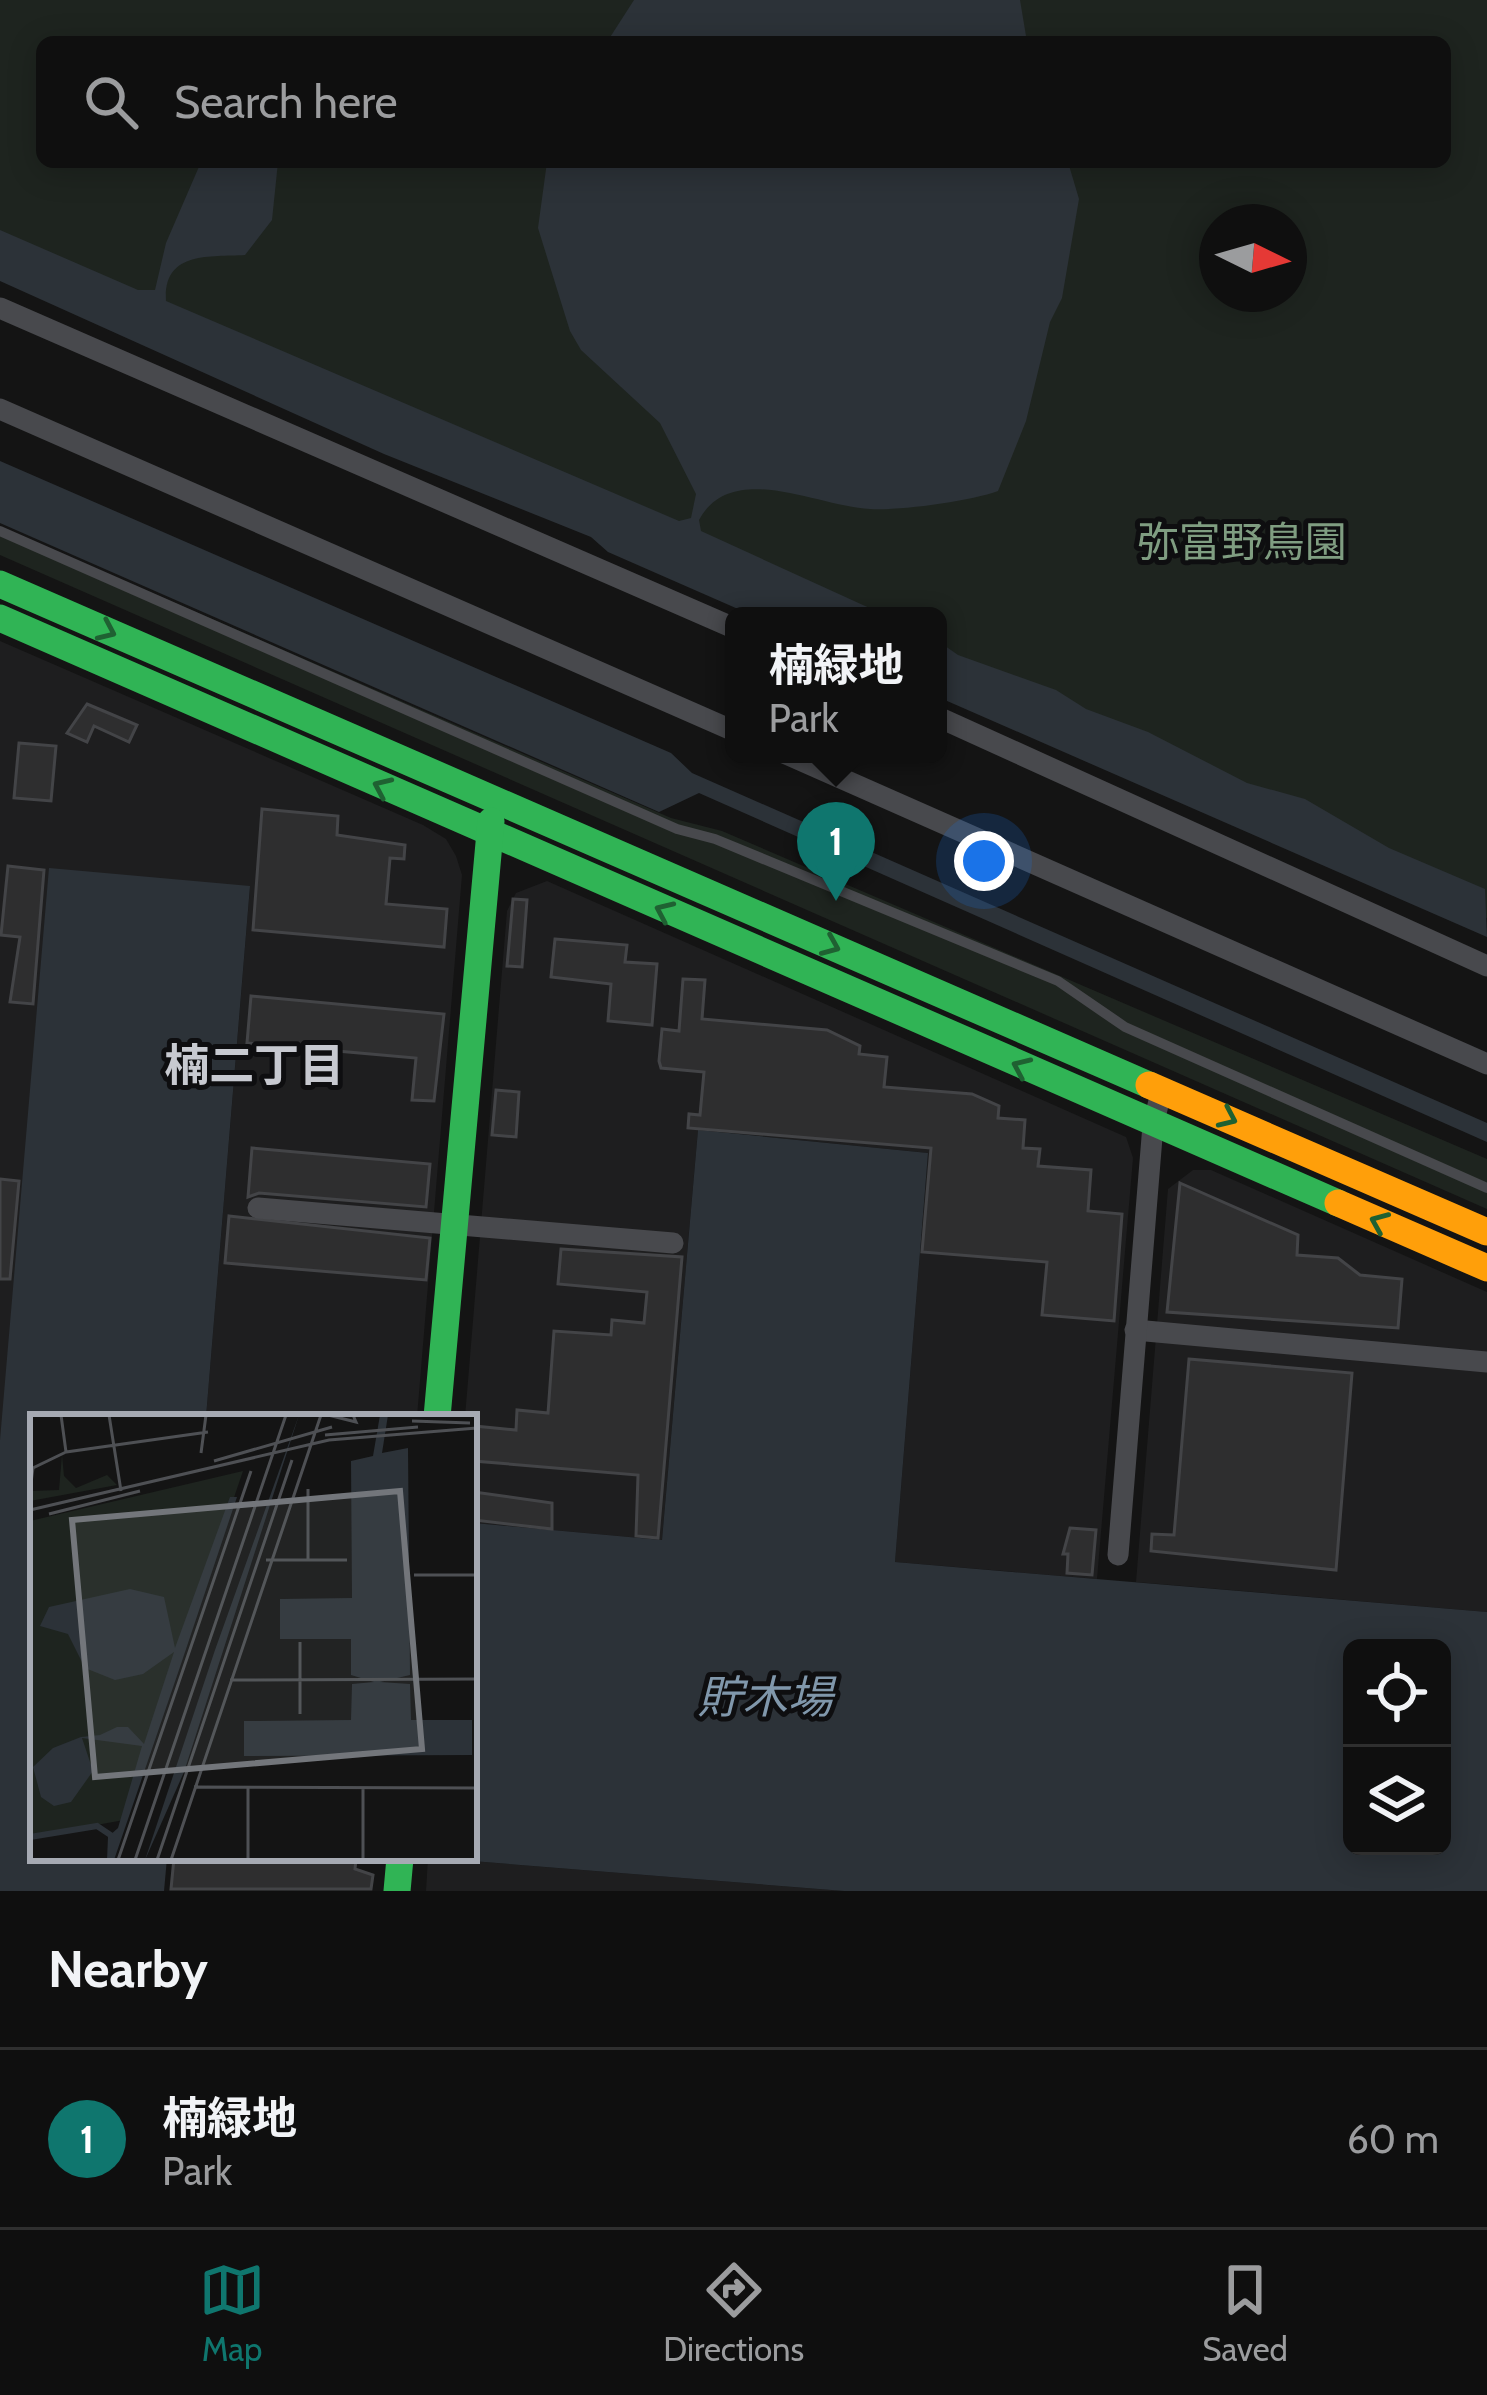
<!DOCTYPE html>
<meta charset="utf-8">
<style>
body{margin:0;font-family:Cabin,"Noto Sans JP",sans-serif;background:#181818;color:#f1f3f6}
.controls{position:absolute;right:36px;bottom:36px;display:grid;overflow:hidden;border-radius:18px;box-shadow:0 6px 30px #0003}
.controls button{width:108px;height:108px;display:grid;place-items:center;padding:0;border:0;border-bottom:3px solid #2f2f2f;background:#0f0f0f;color:#f1f3f6;font:60px sans-serif}
.compass{position:absolute;left:1199px;top:204px;width:108px;height:108px;border-radius:50%;background:#0f0f0f;box-shadow:0 6px 30px #0003;rotate:95deg}
.you{position:absolute;left:984px;top:861px;width:42px;height:42px;margin:-30px;border:9px solid #fff;border-radius:50%;background:#1a73e8;box-shadow:0 0 0 18px #1a73e833}
.badge{display:grid;place-items:center;width:78px;height:78px;border-radius:50%;background:#0f766e;color:#fff;font-size:39px;font-weight:700}
.pin{position:absolute;translate:-50% -99px;filter:drop-shadow(0 3px 6px #0008)}
.pin::after{content:'';position:absolute;top:63px;width:42px;height:36px;background:inherit;clip-path:polygon(0 0,100% 0,50% 100%)}
.popup{position:absolute;left:725px;top:607px;width:222px;height:156px;box-sizing:border-box;display:grid;place-content:center;border-radius:18px;background:#0f0f0f;filter:drop-shadow(0 3px 9px #0005);font-size:39px;white-space:nowrap;color:#9b9c9e}
.popup b{font-size:45px;color:#f1f3f6}
.popup::after{content:'';position:absolute;left:50%;top:100%;margin-left:-24px;border:24px solid transparent;border-top-color:#0f0f0f}
.list{margin:0;padding:0;list-style:none}
h2{display:flex;justify-content:space-between;align-items:center;height:156px;margin:0;padding:0 48px;font-size:51px}
h2 small{font-size:39px;font-weight:400;color:#9b9c9e}
.list li{display:grid;grid-template-columns:78px 1fr auto;gap:36px;align-items:center;box-sizing:border-box;height:180px;padding:0 48px;border-top:3px solid #2f2f2f}
.list b{display:block;font-size:45px;white-space:nowrap}
.list p{margin:0;font-size:39px;white-space:nowrap;color:#9b9c9e}
.list em{font-size:39px;font-style:normal;color:#9b9c9e}
.icon{flex:none;width:66px;height:66px;fill:none;stroke:currentColor;stroke-width:2;stroke-linecap:round;stroke-linejoin:round}
.map{position:relative;flex:none;width:1487px;height:1891px;overflow:hidden}
.search{position:absolute;background:#0f0f0f;box-shadow:0 6px 30px #0003;left:36px;right:36px;top:36px;height:132px;display:flex;align-items:center;gap:30px;box-sizing:border-box;padding:0 42px;border-radius:18px;color:#9b9c9e;font-size:45px}
.sheet{height:336px;background:#0f0f0f}
nav{display:flex;justify-content:space-around;align-items:center;box-sizing:border-box;height:168px;border-top:3px solid #2f2f2f;background:#0f0f0f;font-size:33px;color:#9b9c9e}
nav a{display:grid;justify-items:center;gap:6px}
nav .on{color:#0f766e}
.map>svg:first-child{display:block}
</style>
<div class="map">
<svg width="1487" height="1891" viewBox="0 0 1487 1891">
<rect width="100%" height="100%" fill="#141414"/>
<g fill="#1e1e1f">
<polygon points="0,641 423,825 446,839 456,856 462,875 417,1417 206,1417 250,887 0,1440"/>
<polygon points="547,881 1126,1137 1133,1158 1097,1579 895,1562 928,1153 698,1130 662,1540 474,1523 474,1417 465,1417 507,911 516,893"/>
<polygon points="1193,1170 1211,1170 1487,1292 1487,1612 1136,1582 1168,1189"/>
<polygon points="428,1858 434,1858 844,1891 426,1891"/>
</g>
<g fill="#1e241f" fill-rule="evenodd">
<path d="M0,0H1487V918L938,676V616H801L0,263ZM42,42H1445V162H42ZM1217,222H1289V294H1217Z"/>
<polygon points="0,527 671,818 722,831 1487,1159 1487,1209 0,555"/>
</g>
<g fill="#2c3238" fill-rule="evenodd">
<polygon points="634,0 1020,0 1027,42 607,42"/>
<path d="M201,162H278L272,220L245,255C209,257 163,251 166,301L679,521L691,518L696,494L660,423L581,350L570,331L538,228L547,162H1068L1079,199L1062,298L1050,322L1026,421L998,491C971,501 899,511 870,509C818,507 732,459 699,520L701,531L887,616H754L608,552L591,537L384,454L0,281V230L138,290H155L166,243Z"/>
<polygon points="0,461 671,753 692,773 1487,1123 1487,1142 699,793 659,812 0,523"/>
<polygon points="938,641 958,655 1056,690 1086,709 1148,732 1247,783 1305,799 1389,848 1485,889 1487,937 938,697"/>
<polygon points="49,868 250,886 206,1417 33,1417 33,1858 167,1858 164,1891 0,1891 0,1440"/>
<path d="M698,1130L928,1153L895,1562L1487,1612V1891H844L434,1858H474V1523L662,1540ZM1352,1648H1442V1846H1352Z"/>
</g>
<g fill="#2e2e2f" stroke="#434447" stroke-width="3">
<polygon points="87,704 137,725 129,742 94,726 87,742 67,733"/>
<polygon points="19,743 56,746 51,801 14,798"/>
<polygon points="262,809 338,816 337,835 405,845 404,859 390,858 386,904 447,909 444,947 253,930"/>
<polygon points="8,866 44,870 33,1004 10,1002 20,937 1,935"/>
<polygon points="513,899 527,900 522,967 507,966"/>
<polygon points="555,939 627,945 625,962 657,964 652,1025 608,1021 611,984 551,977"/>
<polygon points="683,979 705,980 702,1019 827,1030 860,1046 859,1054 887,1057 884,1087 972,1094 999,1106 998,1118 1025,1120 1023,1148 1040,1149 1038,1166 1091,1170 1088,1211 1122,1214 1114,1321 1042,1315 1047,1262 922,1252 931,1148 688,1128 689,1114 700,1115 704,1072 661,1068 659,1061 662,1029 679,1031"/>
<polygon points="251,996 444,1014 434,1101 412,1100 416,1058 247,1043"/>
<polygon points="496,1090 519,1092 516,1137 492,1135"/>
<polygon points="252,1148 430,1164 426,1207 259,1193 248,1197"/>
<polygon points="0,1179 19,1181 10,1279 0,1279"/>
<polygon points="1180,1183 1298,1235 1297,1255 1338,1258 1360,1275 1402,1279 1398,1328 1167,1312"/>
<polygon points="229,1216 430,1238 426,1280 225,1263"/>
<polygon points="561,1249 682,1257 658,1538 636,1536 638,1475 474,1461 474,1426 516,1430 517,1410 548,1413 554,1331 611,1335 612,1320 644,1323 647,1292 558,1284"/>
<polygon points="1189,1359 1352,1373 1336,1570 1151,1551 1152,1534 1174,1535"/>
<polygon points="474,1492 552,1503 552,1529 474,1520"/>
<polygon points="1070,1528 1096,1530 1092,1575 1067,1573 1068,1554 1063,1554"/>
<polygon points="174,1858 356,1859 355,1869 373,1875 371,1889 171,1889"/>
</g>
<g fill="none" stroke-linecap="round" stroke-linejoin="round">
<polyline stroke="#48494d" stroke-width="10" points="0,531 677,829 715,839 1058,981 1125,1027 1487,1188"/>
<g stroke="#48494d" stroke-width="21">
<polyline points="0,308 734,628"/>
<polyline points="0,409 734,731"/>
<polyline points="938,717 1487,966"/>
<polyline points="786,754 1487,1064"/>
<polyline points="258,1208 673,1243"/>
<polyline points="1135,1330 1487,1362"/>
<polyline points="1118,1555 1153,1125 1162,1089"/>
</g>
<g stroke="#30b455" stroke-width="27">
<polyline points="0,584 1149,1085"/>
<polyline points="0,618 1338,1203"/>
<polyline points="437,1417 491,821"/>
<polyline points="397,1891 400,1858"/>
</g>
<g stroke="#ff9f0a" stroke-width="27">
<polyline points="1149,1085 1487,1232"/>
<polyline points="1338,1203 1487,1268"/>
</g>
</g>
<defs><path id="oneway-chevron" d="M-2-3.5L2.5 0L-2 3.5" fill="none" stroke-width="1.6" stroke-linecap="round" stroke-linejoin="round" transform="scale(3)"/></defs>
<g stroke="#1f6132">
<use href="#oneway-chevron" transform="translate(107 631) rotate(24)"/>
<use href="#oneway-chevron" transform="translate(382 787) rotate(-156)"/>
<use href="#oneway-chevron" transform="translate(664 911) rotate(-156)"/>
<use href="#oneway-chevron" transform="translate(831 946) rotate(23)"/>
<use href="#oneway-chevron" transform="translate(1021 1067) rotate(-156)"/>
<use href="#oneway-chevron" transform="translate(1228 1118) rotate(24)"/>
<use href="#oneway-chevron" transform="translate(1379 1222) rotate(-157)"/>
</g>
<g text-anchor="middle" dominant-baseline="central" stroke-width="10" stroke-linejoin="round" paint-order="stroke">
<g font-size="42" fill="#7f9d81" stroke="#0e0e10">
<text x="1242" y="542">弥富野鳥園</text>
</g>
<g font-size="45" font-weight="bold" fill="#c7c9d0" stroke="#0e0e10">
<text x="254" y="1065">楠二丁目</text>
</g>
<g font-size="45" font-style="italic" fill="#8097ab" stroke="#0e0e10">
<text x="765" y="1697">貯木場</text>
</g>
</g>
<g transform="translate(30 1414)">
<rect width="447" height="447" fill="#141414"/>
<path d="M32,41L34,62L46,74L77,61L87,71L0,87V67L1,77L29,76ZM213,57L94,406L0,423V107Z" fill="#1e241f"/>
<path d="M269,1L154,358L115,446L185,236ZM350,1H358L352,39L378,34L380,261L350,268L380,270L381,306H442V341L214,342V307L321,306L322,270L344,268L321,261V225H250V185L322,184L321,47L343,42ZM200,83H207L151,250L84,446H77L78,423L88,414L112,332L52,324L63,357L41,388L24,392L11,383L3,353L23,334L51,323L70,321L87,313H98L114,330L144,238L113,260L85,266L55,254L38,220L10,212L19,193L100,175L134,183L145,234Z" fill="#2c3238"/>
<path fill="none" stroke="#2c3238" stroke-width="6" d="M0,423L67,412L82,422"/>
<path fill="none" stroke="#4e5054" stroke-width="3" d="M31,1L36,38L178,18M79,1L91,77M298,1L326,8L323,1M382,7L440,9M295,21L388,13M171,39L176,1M184,47L302,13M0,76L3,54L36,38M0,96L299,26L447,14M19,100L110,77M236,146H317M278,147V75M384,161H447M270,228V300M200,266L447,265M164,373L447,374M218,374V446M333,374V446M88,446L221,57M105,446L256,1M127,446L262,46M141,446L291,1"/>
<path fill="#73767b" fill-opacity="0.15" stroke="#73767b" stroke-width="6" d="M370,77L392,335L65,363L42,106Z"/>
<rect width="447" height="447" fill="none" stroke="#a6aab3" stroke-width="6"/>
</g>
</svg>
<div class="controls">
<button><svg class="icon" aria-label="locate" viewBox="0 0 24 24"><circle cx="12" cy="12" r="6"/><path d="M12 2v4M12 18v4M2 12h4M18 12h4"/></svg></button>
<button><svg class="icon" aria-label="layers" viewBox="0 0 24 24"><path d="M12 4l9 5-9 5-9-5zM3 14l9 5 9-5"/></svg></button>
</div>
<svg class="compass" viewBox="-18 -18 36 36"><path d="M0-13l5 13h-10z" fill="#e53935"/><path d="M0 13l5-13h-10z" fill="#9b9c9e"/></svg>
<div class="you"></div>
<div class="pin badge" style="left:836px;top:901px">1</div>
<div class="popup"><b>楠緑地</b>Park</div>
<div class="search"><svg class="icon" aria-label="search" viewBox="0 0 24 24"><circle cx="10" cy="10" r="6"/><path d="M15 15l6 6"/></svg>Search here</div>
</div>
<section class="sheet">
<h2>Nearby<small></small></h2>
<ul class="list">
<li><span class="badge">1</span><div><b>楠緑地</b><p>Park</p></div><em>60 m</em></li>
</ul>
</section>
<nav>
<a class="on"><svg class="icon" aria-label="map" viewBox="0 0 24 24"><path d="M3 6l6-2 6 2 6-2v14l-6 2-6-2-6 2zM9 4v14M15 6v14"/></svg>Map</a>
<a><svg class="icon" aria-label="directions" viewBox="0 0 24 24"><path d="M12 3l9 9-9 9-9-9zM9 14v-3h6M13 9l2 2-2 2"/></svg>Directions</a>
<a><svg class="icon" aria-label="saved" viewBox="0 0 24 24"><path d="M7 4h10v16l-5-4-5 4z"/></svg>Saved</a>
</nav>
